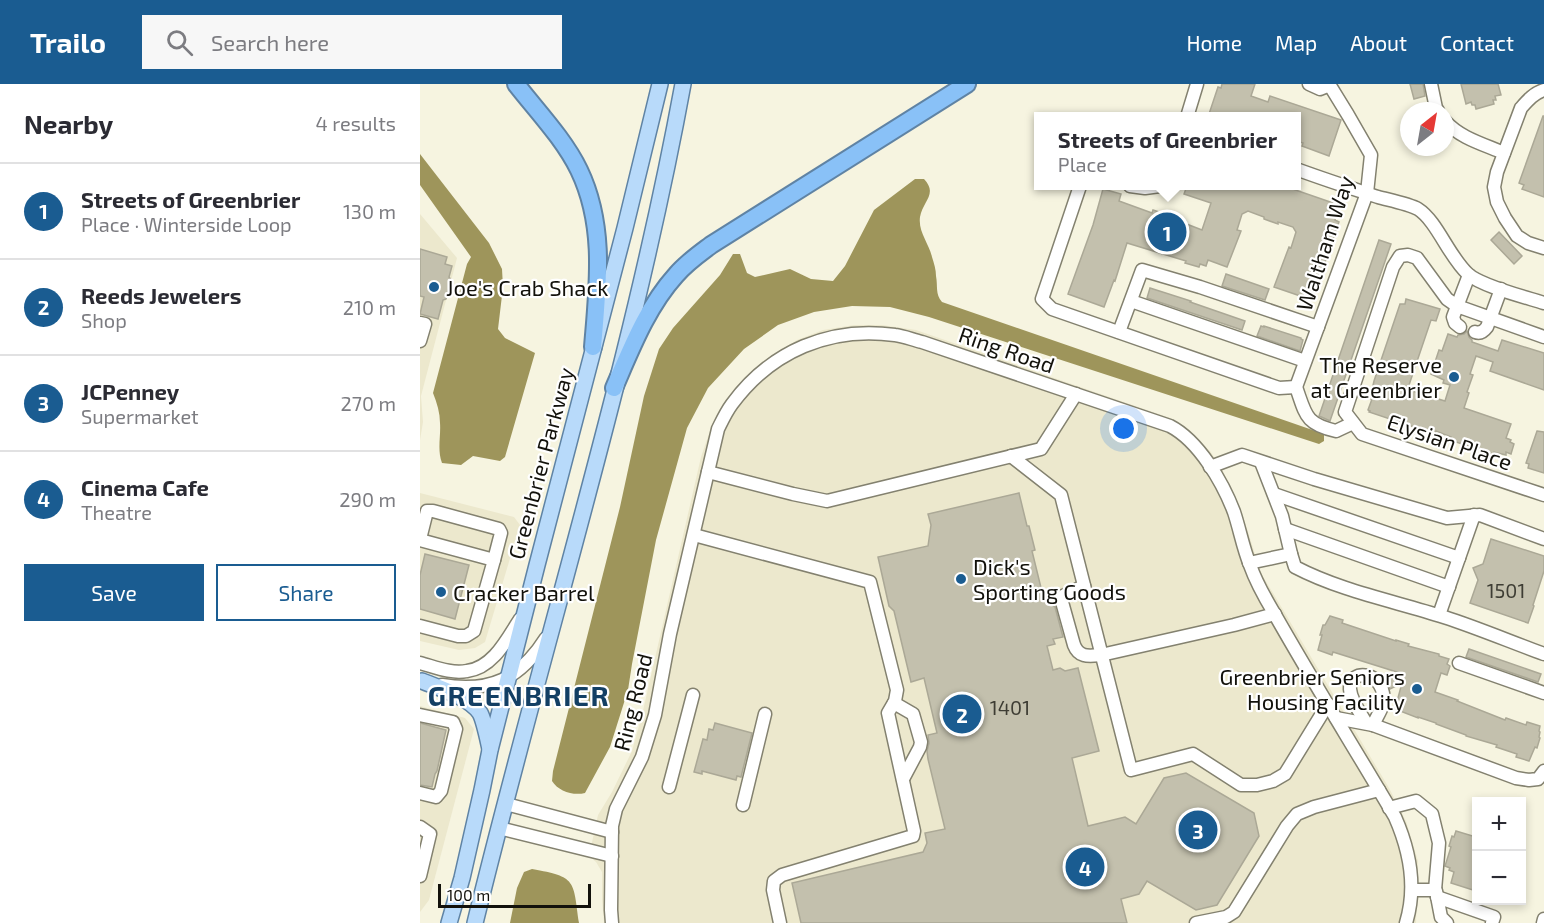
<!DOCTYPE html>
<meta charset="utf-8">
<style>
body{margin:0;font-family:"Exo 2",sans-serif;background:#f7f7f7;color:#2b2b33}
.controls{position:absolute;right:18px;bottom:18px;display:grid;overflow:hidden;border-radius:0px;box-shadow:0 3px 9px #0003}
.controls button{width:54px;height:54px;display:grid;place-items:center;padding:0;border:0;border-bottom:2px solid #e1e1e2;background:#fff;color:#2b2b33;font:30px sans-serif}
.compass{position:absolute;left:980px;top:18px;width:54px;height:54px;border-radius:50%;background:#fff;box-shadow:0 3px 9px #0003;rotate:31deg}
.scale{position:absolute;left:18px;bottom:15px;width:153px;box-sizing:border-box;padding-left:6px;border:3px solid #12110b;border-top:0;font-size:16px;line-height:21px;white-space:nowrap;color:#12110b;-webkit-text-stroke:4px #fff;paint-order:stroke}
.you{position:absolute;left:704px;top:345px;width:21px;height:21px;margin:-15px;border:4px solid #fff;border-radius:50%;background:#1a73e8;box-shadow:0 0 0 9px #1a73e833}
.badge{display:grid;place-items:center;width:39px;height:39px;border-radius:50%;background:#1a5c91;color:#fff;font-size:20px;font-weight:700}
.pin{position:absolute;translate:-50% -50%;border:3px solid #fff;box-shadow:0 2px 6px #0006}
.popup{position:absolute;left:614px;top:28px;width:267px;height:78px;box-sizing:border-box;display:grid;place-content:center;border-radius:0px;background:#fff;filter:drop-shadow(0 2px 4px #0005);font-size:20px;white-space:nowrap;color:#7c7c81}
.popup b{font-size:22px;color:#2b2b33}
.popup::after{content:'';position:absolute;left:50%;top:100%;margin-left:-12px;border:12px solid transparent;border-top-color:#fff}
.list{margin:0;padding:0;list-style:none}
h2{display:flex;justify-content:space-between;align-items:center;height:78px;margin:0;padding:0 24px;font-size:26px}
h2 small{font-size:20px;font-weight:400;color:#7c7c81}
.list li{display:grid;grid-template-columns:39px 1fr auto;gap:18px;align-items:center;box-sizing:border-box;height:96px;padding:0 24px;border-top:2px solid #e1e1e2}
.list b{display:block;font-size:22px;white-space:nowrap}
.list p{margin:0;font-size:20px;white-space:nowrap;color:#7c7c81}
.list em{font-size:20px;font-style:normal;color:#7c7c81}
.actions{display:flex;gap:12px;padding:18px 24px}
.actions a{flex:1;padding:14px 0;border:2px solid #1a5c91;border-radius:0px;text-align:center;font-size:21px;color:#1a5c91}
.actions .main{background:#1a5c91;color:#fff}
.icon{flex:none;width:33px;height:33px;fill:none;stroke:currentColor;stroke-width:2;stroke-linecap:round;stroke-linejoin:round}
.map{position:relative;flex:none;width:1124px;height:839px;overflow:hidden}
header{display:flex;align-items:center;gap:36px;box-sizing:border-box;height:84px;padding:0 30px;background:#1a5c91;color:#fff}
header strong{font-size:28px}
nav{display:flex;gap:33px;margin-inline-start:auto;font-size:21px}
.search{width:420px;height:54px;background:#f7f7f7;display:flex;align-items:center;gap:15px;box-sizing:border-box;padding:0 21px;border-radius:0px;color:#7c7c81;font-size:22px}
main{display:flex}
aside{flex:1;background:#fff}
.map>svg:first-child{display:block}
</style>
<header>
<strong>Trailo</strong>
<div class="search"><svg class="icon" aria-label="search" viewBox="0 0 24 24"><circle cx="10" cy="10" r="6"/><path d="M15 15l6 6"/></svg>Search here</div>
<nav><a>Home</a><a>Map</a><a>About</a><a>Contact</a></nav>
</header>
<main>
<aside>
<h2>Nearby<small>4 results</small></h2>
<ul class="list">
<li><span class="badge">1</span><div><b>Streets of Greenbrier</b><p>Place · Winterside Loop</p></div><em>130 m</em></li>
<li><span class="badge">2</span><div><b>Reeds Jewelers</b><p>Shop</p></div><em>210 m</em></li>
<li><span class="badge">3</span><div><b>JCPenney</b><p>Supermarket</p></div><em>270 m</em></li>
<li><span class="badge">4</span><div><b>Cinema Cafe</b><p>Theatre</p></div><em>290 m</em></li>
</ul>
<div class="actions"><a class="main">Save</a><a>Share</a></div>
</aside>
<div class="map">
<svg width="1124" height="839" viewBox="0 0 1124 839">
<rect width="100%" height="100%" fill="#f6f4e0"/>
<g fill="#ece8cd">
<polygon points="0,130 37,174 1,312 3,338 0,356"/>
<polygon points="434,241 462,241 496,246 750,334 760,340 790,367 802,385 822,429 841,489 969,704 986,737 998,777 996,839 184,839 182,815 182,788 176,778 169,772 178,731 192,708 212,667 222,631 281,373 292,341 302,323 327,292 342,278 377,256 403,246"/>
<polygon points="0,409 94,433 100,441 65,558 55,564 39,566 0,557"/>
<polygon points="0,622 45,634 54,645 9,816 0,828"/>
</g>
<g fill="#9e955b">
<path d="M0,70L69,159L82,185L83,203L78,245L85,254L115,269L85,373L80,377L53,372L41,381L22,379C17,366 21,352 20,339C20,329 17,319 13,309L47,180L51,173L0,101Z"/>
<path d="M495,95H504C518,110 503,117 500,133C498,148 509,159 512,173C514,179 516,186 516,192C518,202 515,210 522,218L904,350V357L899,360L509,233L470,223L432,222L394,228L358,241L324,265L288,304L267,344L236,456L212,580L208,606L190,663L165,709C153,712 138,707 132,697L133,687L200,423L224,312L239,265L253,244L300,191L313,170H320L327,189L335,193L370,185L391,195L413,197L425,182L454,126Z"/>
<path d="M112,785C157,793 153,796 159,839H90L97,804L104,788Z"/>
</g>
<g fill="#c3c0ad" stroke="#aba896" stroke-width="1.5">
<polygon points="802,0 835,0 831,12 848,18 850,12 921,36 909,72 882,62 883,59 876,57 876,33 797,33 789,30 798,3 801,4"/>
<polygon points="990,0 1003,0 1005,12 994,15"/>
<polygon points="1041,0 1078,0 1081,11 1075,12 1076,16 1073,16 1074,20 1056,25 1055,21 1052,21 1051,18 1046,20"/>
<polygon points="1123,32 1124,32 1124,113 1102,105 1104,101 1099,99"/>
<polygon points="767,102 864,102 919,121 915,136 919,138 892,216 854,203 869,163 871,164 876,148 873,143 858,138 858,140 844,135 844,133 828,127 822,130 817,146 821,147 807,183 788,176 786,182 780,180 779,183 765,179 766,177 707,159 695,197 694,196 684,223 648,210 673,141 683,105 701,110 699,117 732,129 733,126 745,130 765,137 764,139 782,146 791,119 764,110"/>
<polygon points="1079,148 1102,172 1094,180 1071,156"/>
<polygon points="959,156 971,160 910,337 908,336 899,332"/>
<polygon points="0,165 27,173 25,180 32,182 29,193 31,196 26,215 23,216 18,235 0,230 4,213 0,212"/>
<polygon points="806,190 849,205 845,216 802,202"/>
<polygon points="730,204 771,217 770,218 773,219 825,237 822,246 727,214"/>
<polygon points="986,215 1020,225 1016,237 1011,236 988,304 995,308 1025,317 1030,301 1023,299 1024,296 1011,290 1019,266 1022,267 1028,250 1037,253 1038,251 1044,250 1047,247 1049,253 1052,256 1052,258 1078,267 1082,256 1124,269 1124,306 1070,287 1073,278 1056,272 1050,290 1053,291 1047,308 1049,309 1044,324 1091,340 1086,354 1091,356 1090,358 1094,360 1091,370 1086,368 1086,371 1074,368 1073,370 1030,356 1031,353 1016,347 1015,350 949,328 950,327 948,326 952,315 951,315 952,310 951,310 954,297 980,220 985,220"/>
<polygon points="841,242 844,243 844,242 881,254 881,255 883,256 880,267 837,252"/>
<polygon points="1117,347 1124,348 1124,389 1108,384 1109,380 1106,379"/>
<polygon points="599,409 607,442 609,442 615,466 612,467 624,516 635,523 643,553 633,555 635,560 627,562 633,586 640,584 645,587 658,584 679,667 652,674 668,742 705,733 716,740 744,694 766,689 834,729 839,752 797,821 776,826 727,797 719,810 701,815 707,839 381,839 372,799 503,768 507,759 505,749 525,745 508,675 507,667 509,659 508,651 517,649 504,594 491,598 474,527 469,522 458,473 508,462 511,441 508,430"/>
<polygon points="1071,455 1124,472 1124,487 1113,521 1114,522 1108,539 1050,519 1058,496 1053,484 1063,480"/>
<polygon points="5,470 49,481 35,535 0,525 0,491"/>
<polygon points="910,532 923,536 922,539 976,557 976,556 989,560 988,562 1019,570 1019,572 1029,575 1027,580 1030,582 1027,591 1021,589 1015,608 1038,616 1037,617 1085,636 1086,634 1106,641 1107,638 1120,642 1119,647 1120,648 1119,653 1120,654 1117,664 1115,663 1109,677 1096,673 1097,670 1076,663 1077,661 1046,652 1046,651 1016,640 1016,639 998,633 998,634 975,625 982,599 970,605 966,596 980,589 913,568 912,571 898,566 902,551 900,551 903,541 905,541"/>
<polygon points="1049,565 1121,590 1118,598 1046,573"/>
<polygon points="0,639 26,646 17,687 15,690 12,703 0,701"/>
<polygon points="295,639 332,649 321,693 317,692 316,696 282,687 282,690 274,688 283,655 287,656 289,645 293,646"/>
<polygon points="1036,747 1056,753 1056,807 1031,799 1034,788 1029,786 1030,784 1025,782 1031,763 1029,762 1032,752 1034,753"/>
</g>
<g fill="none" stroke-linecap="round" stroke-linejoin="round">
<g stroke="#83816f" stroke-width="15">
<g id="minor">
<polyline points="889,0 900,5 910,1"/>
<polyline points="1011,0 1016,24 1018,27"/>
<path d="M1124,6C1114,9 1108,16 1101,24L1077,88L1074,103L1077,118L1085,134L1097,152L1108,159L1124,164"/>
<polyline points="767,33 777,0"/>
<path d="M1025,37C1040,54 1063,60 1084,69"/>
<path d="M876,85C903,95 931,104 958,113C969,116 989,120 998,125C1017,137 1029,173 1048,190C1061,202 1105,213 1124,219"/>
<polyline points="660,102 622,215 632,225 859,304 876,303"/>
<polyline points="710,102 725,104 740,102"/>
<polyline points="711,217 885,277"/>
<polyline points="0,239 5,240 0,257"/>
<polyline points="1040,243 1035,239 1033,233 1049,191"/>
<polyline points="699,248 722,186 780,203 898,243"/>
<path d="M1055,248C1060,250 1064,247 1067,243L1081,205"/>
<polyline points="1124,253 1037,222 1027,215 997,174 988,171 980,172 973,183 925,328 942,350 1124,411"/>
<polyline points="876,303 947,109 951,71 928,31 909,0"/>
<path d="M876,303C886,331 885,340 916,347L933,339"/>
<polyline points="591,372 641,411 711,686 773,670 821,701 837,701 853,697 865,690 908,620"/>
<polyline points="841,378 862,432 871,470"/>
<polyline points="790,383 822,371 894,395 1027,434 1060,431 1124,455"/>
<polyline points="288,388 373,410 407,417 621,365 656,310"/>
<polyline points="854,410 1039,474"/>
<polyline points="865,445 1029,503"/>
<polyline points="274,451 450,498 477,606 475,617 468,629 494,747 493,752 362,791 354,797 353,806 360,839"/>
<polyline points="0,455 7,427 13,427 79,445 81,449 74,476"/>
<polyline points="0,456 74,476 54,547 46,552 38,552 0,542"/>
<path d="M829,479L871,470L875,483C921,507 974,517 1024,533C1058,544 1091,558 1124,570"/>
<path d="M664,502L643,512L642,518L654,561C659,574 669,572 681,571L814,541L855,530"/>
<polyline points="1019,531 1054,431"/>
<path d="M0,579C15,583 31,590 47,587C73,584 87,555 100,535"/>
<polyline points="1039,579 1124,609"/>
<path d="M22,601C70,609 100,595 126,554"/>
<polyline points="474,619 493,630 501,658 500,663 483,695"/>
<polyline points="0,631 33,638 36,645 21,707 16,713 0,709"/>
<polyline points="916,634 953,641 1096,694 1109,696 1118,695 1124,687"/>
<path d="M946,639C940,628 931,617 930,605C928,583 968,587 963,620C961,627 956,634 953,641"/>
<polyline points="249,703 273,611"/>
<polyline points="86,720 192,748"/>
<polyline points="323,721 345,630"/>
<polyline points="969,724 996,717 1012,730 1019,759 1015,806 992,806"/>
<polyline points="0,743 10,750 0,792"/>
<polyline points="79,744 192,772"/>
<polyline points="1016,807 1021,833 1027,839"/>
<polyline points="1017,813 1074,833 1072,839"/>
<path d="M192,839L191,826L192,742L196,725L222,673L235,631L250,550L298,345C302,337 306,328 312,320C351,267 410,242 475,251C484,252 493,256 502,258L750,342C779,357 803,399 814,428C820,446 823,464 830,481C836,498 845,514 854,529C893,598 935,665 975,733C990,767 997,803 986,839"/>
<polyline points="776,839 806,833 814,828 867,742 877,730 894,723 959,706"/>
<polyline points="1123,839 1124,835"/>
</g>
</g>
<g stroke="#5f83a4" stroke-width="18">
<g id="major">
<path d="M2,597C19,604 49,613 60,629C64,636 68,656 70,665"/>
<polyline points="29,839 42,794 62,706 70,666 117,481 205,144 240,0"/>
<path d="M55,839C123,559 211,284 263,0"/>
</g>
</g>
<g stroke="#5f83a4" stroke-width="20">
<g id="highway">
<path d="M96,0C117,27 144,55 159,86C186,142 178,202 173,263"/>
<path d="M194,304C211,265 227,223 256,191C266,179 279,170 291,161L547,0"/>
</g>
</g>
<use href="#minor" stroke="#fff" stroke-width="12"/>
<use href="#major" stroke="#b8dafa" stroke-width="15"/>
<use href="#highway" stroke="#89c1f7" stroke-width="16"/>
</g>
<g fill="#1a5c91" stroke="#fff" stroke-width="2">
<circle cx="14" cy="203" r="6"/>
<circle cx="1034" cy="293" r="6"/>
<circle cx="541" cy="495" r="6"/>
<circle cx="21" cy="508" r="6"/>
<circle cx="997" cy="605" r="6"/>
</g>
<g text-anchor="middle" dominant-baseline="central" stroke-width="4.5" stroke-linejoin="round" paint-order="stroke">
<g font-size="20" fill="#3e3d34">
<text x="1086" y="506">1501</text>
<text x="590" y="623">1401</text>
</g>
<g font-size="22" fill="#12110b" stroke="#fff">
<text transform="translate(904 159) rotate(-72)">Waltham Way</text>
<text transform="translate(587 265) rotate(19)">Ring Road</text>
<text transform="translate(1030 357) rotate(19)">Elysian Place</text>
<text transform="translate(120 379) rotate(-75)">Greenbrier Parkway</text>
<text transform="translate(212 618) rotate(-76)">Ring Road</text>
</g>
<g font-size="22" fill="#12110b" stroke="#fff" text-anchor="start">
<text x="26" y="203">Joe's Crab Shack</text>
<text x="1022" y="280" text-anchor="end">The Reserve<tspan x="1022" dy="25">at Greenbrier</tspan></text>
<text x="553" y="482">Dick's<tspan x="553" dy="25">Sporting Goods</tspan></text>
<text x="33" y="508">Cracker Barrel</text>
<text x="985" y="592" text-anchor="end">Greenbrier Seniors<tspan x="985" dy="25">Housing Facility</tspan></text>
</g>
<g font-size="28" font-weight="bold" letter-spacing="1.5" fill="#133f64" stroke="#fff">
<text x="99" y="611">GREENBRIER</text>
</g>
</g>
</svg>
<div class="controls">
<button>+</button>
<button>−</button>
</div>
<svg class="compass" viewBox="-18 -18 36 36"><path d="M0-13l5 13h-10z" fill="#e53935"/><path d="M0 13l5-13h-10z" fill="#7c7c81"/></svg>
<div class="scale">100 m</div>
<div class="you"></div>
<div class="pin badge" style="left:747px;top:148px">1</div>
<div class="popup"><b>Streets of Greenbrier</b>Place</div>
<div class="pin badge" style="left:542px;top:630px">2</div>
<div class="pin badge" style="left:778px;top:746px">3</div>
<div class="pin badge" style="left:665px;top:783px">4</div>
</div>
</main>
